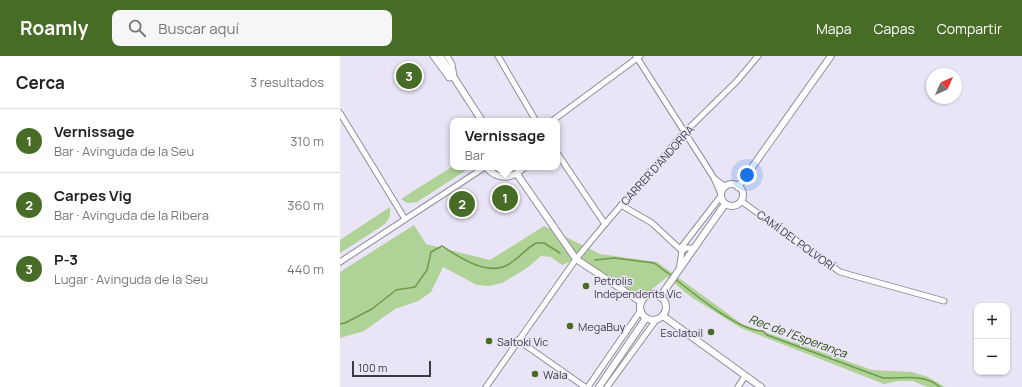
<!DOCTYPE html>
<html lang="es">
<meta charset="utf-8">
<style>
body{margin:0;font-family:Manrope,sans-serif;background:#f6f6f6;color:#222}
.controls{position:absolute;right:12px;bottom:12px;display:grid;overflow:hidden;border-radius:8px;box-shadow:0 1px 3px #0004}
.controls button{width:36px;height:36px;display:grid;place-items:center;padding:0;border:0;border-bottom:1px solid #e0e0e0;background:#fff;color:#222;font:20px sans-serif}
.compass{position:absolute;left:586px;top:12px;width:36px;height:36px;border-radius:50%;background:#fff;box-shadow:0 1px 3px #0004;rotate:45deg}
.scale{position:absolute;left:12px;bottom:10px;width:79px;box-sizing:border-box;padding-left:4px;border:2px solid #3d3b42;border-top:0;font-size:11px;line-height:14px;white-space:nowrap;color:#3d3b42;-webkit-text-stroke:3px #eae5f6;paint-order:stroke}
.you{position:absolute;left:407px;top:119px;width:14px;height:14px;margin:-10px;border:3px solid #fff;border-radius:50%;background:#1a73e8;box-shadow:0 0 0 6px #1a73e833}
.badge{display:grid;place-items:center;width:26px;height:26px;border-radius:50%;background:#476c26;color:#fff;font-size:13px;font-weight:700}
.pin{position:absolute;translate:-50% -50%;border:2px solid #fff;box-shadow:0 1px 4px #0006}
.popup{position:absolute;left:110px;top:62px;width:110px;height:52px;box-sizing:border-box;display:grid;place-content:center;border-radius:8px;background:#fff;filter:drop-shadow(0 1px 3px #0005);font-size:13px;white-space:nowrap;color:#767676}
.popup b{font-size:15px;color:#222}
.popup::after{content:'';position:absolute;left:50%;top:100%;margin-left:-8px;border:8px solid transparent;border-top-color:#fff}
.list{margin:0;padding:0;list-style:none}
h2{display:flex;justify-content:space-between;align-items:center;height:52px;margin:0;padding:0 16px;font-size:17px}
h2 small{font-size:13px;font-weight:400;color:#767676}
.list li{display:grid;grid-template-columns:26px 1fr auto;gap:12px;align-items:center;box-sizing:border-box;height:64px;padding:0 16px;border-top:1px solid #e0e0e0}
.list b{display:block;font-size:15px;white-space:nowrap}
.list p{margin:0;font-size:13px;white-space:nowrap;color:#767676}
.list em{font-size:13px;font-style:normal;color:#767676}
.icon{flex:none;width:22px;height:22px;fill:none;stroke:currentColor;stroke-width:2;stroke-linecap:round;stroke-linejoin:round}
.map{position:relative;flex:none;width:682px;height:331px;overflow:hidden}
header{display:flex;align-items:center;gap:24px;box-sizing:border-box;height:56px;padding:0 20px;background:#476c26;color:#fff}
header strong{font-size:19px}
nav{display:flex;gap:22px;margin-inline-start:auto;font-size:14px}
.search{width:280px;height:36px;background:#f6f6f6;display:flex;align-items:center;gap:10px;box-sizing:border-box;padding:0 14px;border-radius:8px;color:#767676;font-size:15px}
main{display:flex}
aside{flex:1;background:#fff}
.map>svg:first-child{display:block}
</style>
<header>
<strong>Roamly</strong>
<div class="search"><svg class="icon" aria-label="search" viewBox="0 0 24 24"><circle cx="10" cy="10" r="6"/><path d="M15 15l6 6"/></svg>Buscar aquí</div>
<nav><a>Mapa</a><a>Capas</a><a>Compartir</a></nav>
</header>
<main>
<aside>
<h2>Cerca<small>3 resultados</small></h2>
<ul class="list">
<li><span class="badge">1</span><div><b>Vernissage</b><p>Bar · Avinguda de la Seu</p></div><em>310 m</em></li>
<li><span class="badge">2</span><div><b>Carpes Vig</b><p>Bar · Avinguda de la Ribera</p></div><em>360 m</em></li>
<li><span class="badge">3</span><div><b>P-3</b><p>Lugar · Avinguda de la Seu</p></div><em>440 m</em></li>
</ul>
</aside>
<div class="map">
<svg width="682" height="331" viewBox="0 0 682 331">
<rect width="100%" height="100%" fill="#eae5f6"/>
<g fill="#afd297">
<polygon points="113,110 131,111 77,146 67,147 61,143"/>
<polygon points="50,151 50,160 45,168 0,197 0,184"/>
<polygon points="74,169 86,188 150,204 204,170 260,198 317,206 402,268 532,314 572,316 588,321 605,331 587,331 573,325 558,325 544,328 401,272 351,241 327,221 300,243 236,203 222,209 211,201 201,200 187,212 162,227 149,230 137,229 103,211 91,236 78,245 55,253 24,275 0,282 0,216"/>
</g>
<g fill="none" stroke-linecap="round" stroke-linejoin="round">
<g stroke="#6e9a4b" stroke-width="1.5">
<polyline points="255,204 274,202 314,207 332,220"/>
<path d="M334,222C354,238 399,275 423,275L427,279L543,322C563,323 583,317 600,331"/>
<path d="M0,268L5,267L32,253L56,234L75,231L87,214L91,196L102,190C120,202 151,223 172,206C181,200 187,192 196,187H204L220,197"/>
</g>
<g stroke="#918c9b" stroke-width="7">
<g id="minor">
<polyline points="93,0 109,22 114,21 112,8 107,0"/>
<polyline points="158,0 196,65"/>
<polyline points="296,0 374,122 381,138"/>
<polyline points="0,57 65,163"/>
<polyline points="212,65 300,0"/>
<polyline points="217,97 265,168"/>
<polyline points="375,123 385,131"/>
<polyline points="401,145 500,216 604,245"/>
<polyline points="281,149 312,167 342,195"/>
<polyline points="340,193 381,140"/>
<polyline points="0,206 145,111"/>
<polyline points="339,214 342,195 346,192 354,192"/>
<polyline points="178,284 245,331"/>
<polyline points="146,331 236,203 265,168 341,80 397,25 418,0"/>
<polyline points="248,331 301,254"/>
<polyline points="267,331 316,264"/>
<polyline points="398,331 405,320"/>
</g>
</g>
<g stroke="#918c9b" stroke-width="8">
<g id="tertiary">
<polyline points="100,0 142,65"/>
<path d="M146,111C157,124 172,124 184,111"/>
<polyline points="177,118 236,203 301,246"/>
<circle cx="392" cy="139" r="11"/>
<polyline points="398,131 491,0"/>
<circle cx="313" cy="251" r="13"/>
<polyline points="320,241 385,148"/>
<polyline points="323,260 421,331"/>
<polyline points="259,331 306,262"/>
</g>
</g>
<use href="#minor" stroke="#fff" stroke-width="5"/>
<use href="#tertiary" stroke="#fff" stroke-width="6"/>
</g>
<g fill="#476c26" stroke="#eae5f6" stroke-width="1.5">
<circle cx="246" cy="230" r="4"/>
<circle cx="230" cy="270" r="4"/>
<circle cx="371" cy="276" r="4"/>
<circle cx="149" cy="285" r="4"/>
<circle cx="195" cy="318" r="4"/>
</g>
<g text-anchor="middle" dominant-baseline="central" stroke-width="3" stroke-linejoin="round" paint-order="stroke">
<g font-size="11" fill="#3d3b42" stroke="#eae5f6">
<text transform="translate(317 109) rotate(-48)">CARRER D'ANDORRA</text>
<text transform="translate(456 184) rotate(36)">CAMÍ DEL POLVORÍ</text>
</g>
<g font-size="11" fill="#3d3b42" stroke="#eae5f6" text-anchor="start">
<text x="254" y="224">Petrolis<tspan x="254" dy="13">Independents Vic</tspan></text>
<text x="238" y="270">MegaBuy</text>
<text x="363" y="276" text-anchor="end">Esclatoil</text>
<text x="157" y="285">Saltoki Vic</text>
<text x="203" y="318">Wala</text>
</g>
<g font-size="12" font-style="italic" fill="#2f4c14" stroke="#eae5f6">
<text transform="translate(458 280) rotate(20)">Rec de l'Esperança</text>
</g>
</g>
</svg>
<div class="controls">
<button>+</button>
<button>−</button>
</div>
<svg class="compass" viewBox="-18 -18 36 36"><path d="M0-13l5 13h-10z" fill="#e53935"/><path d="M0 13l5-13h-10z" fill="#767676"/></svg>
<div class="scale">100 m</div>
<div class="you"></div>
<div class="pin badge" style="left:165px;top:142px">1</div>
<div class="popup"><b>Vernissage</b>Bar</div>
<div class="pin badge" style="left:122px;top:148px">2</div>
<div class="pin badge" style="left:69px;top:20px">3</div>
</div>
</main>
